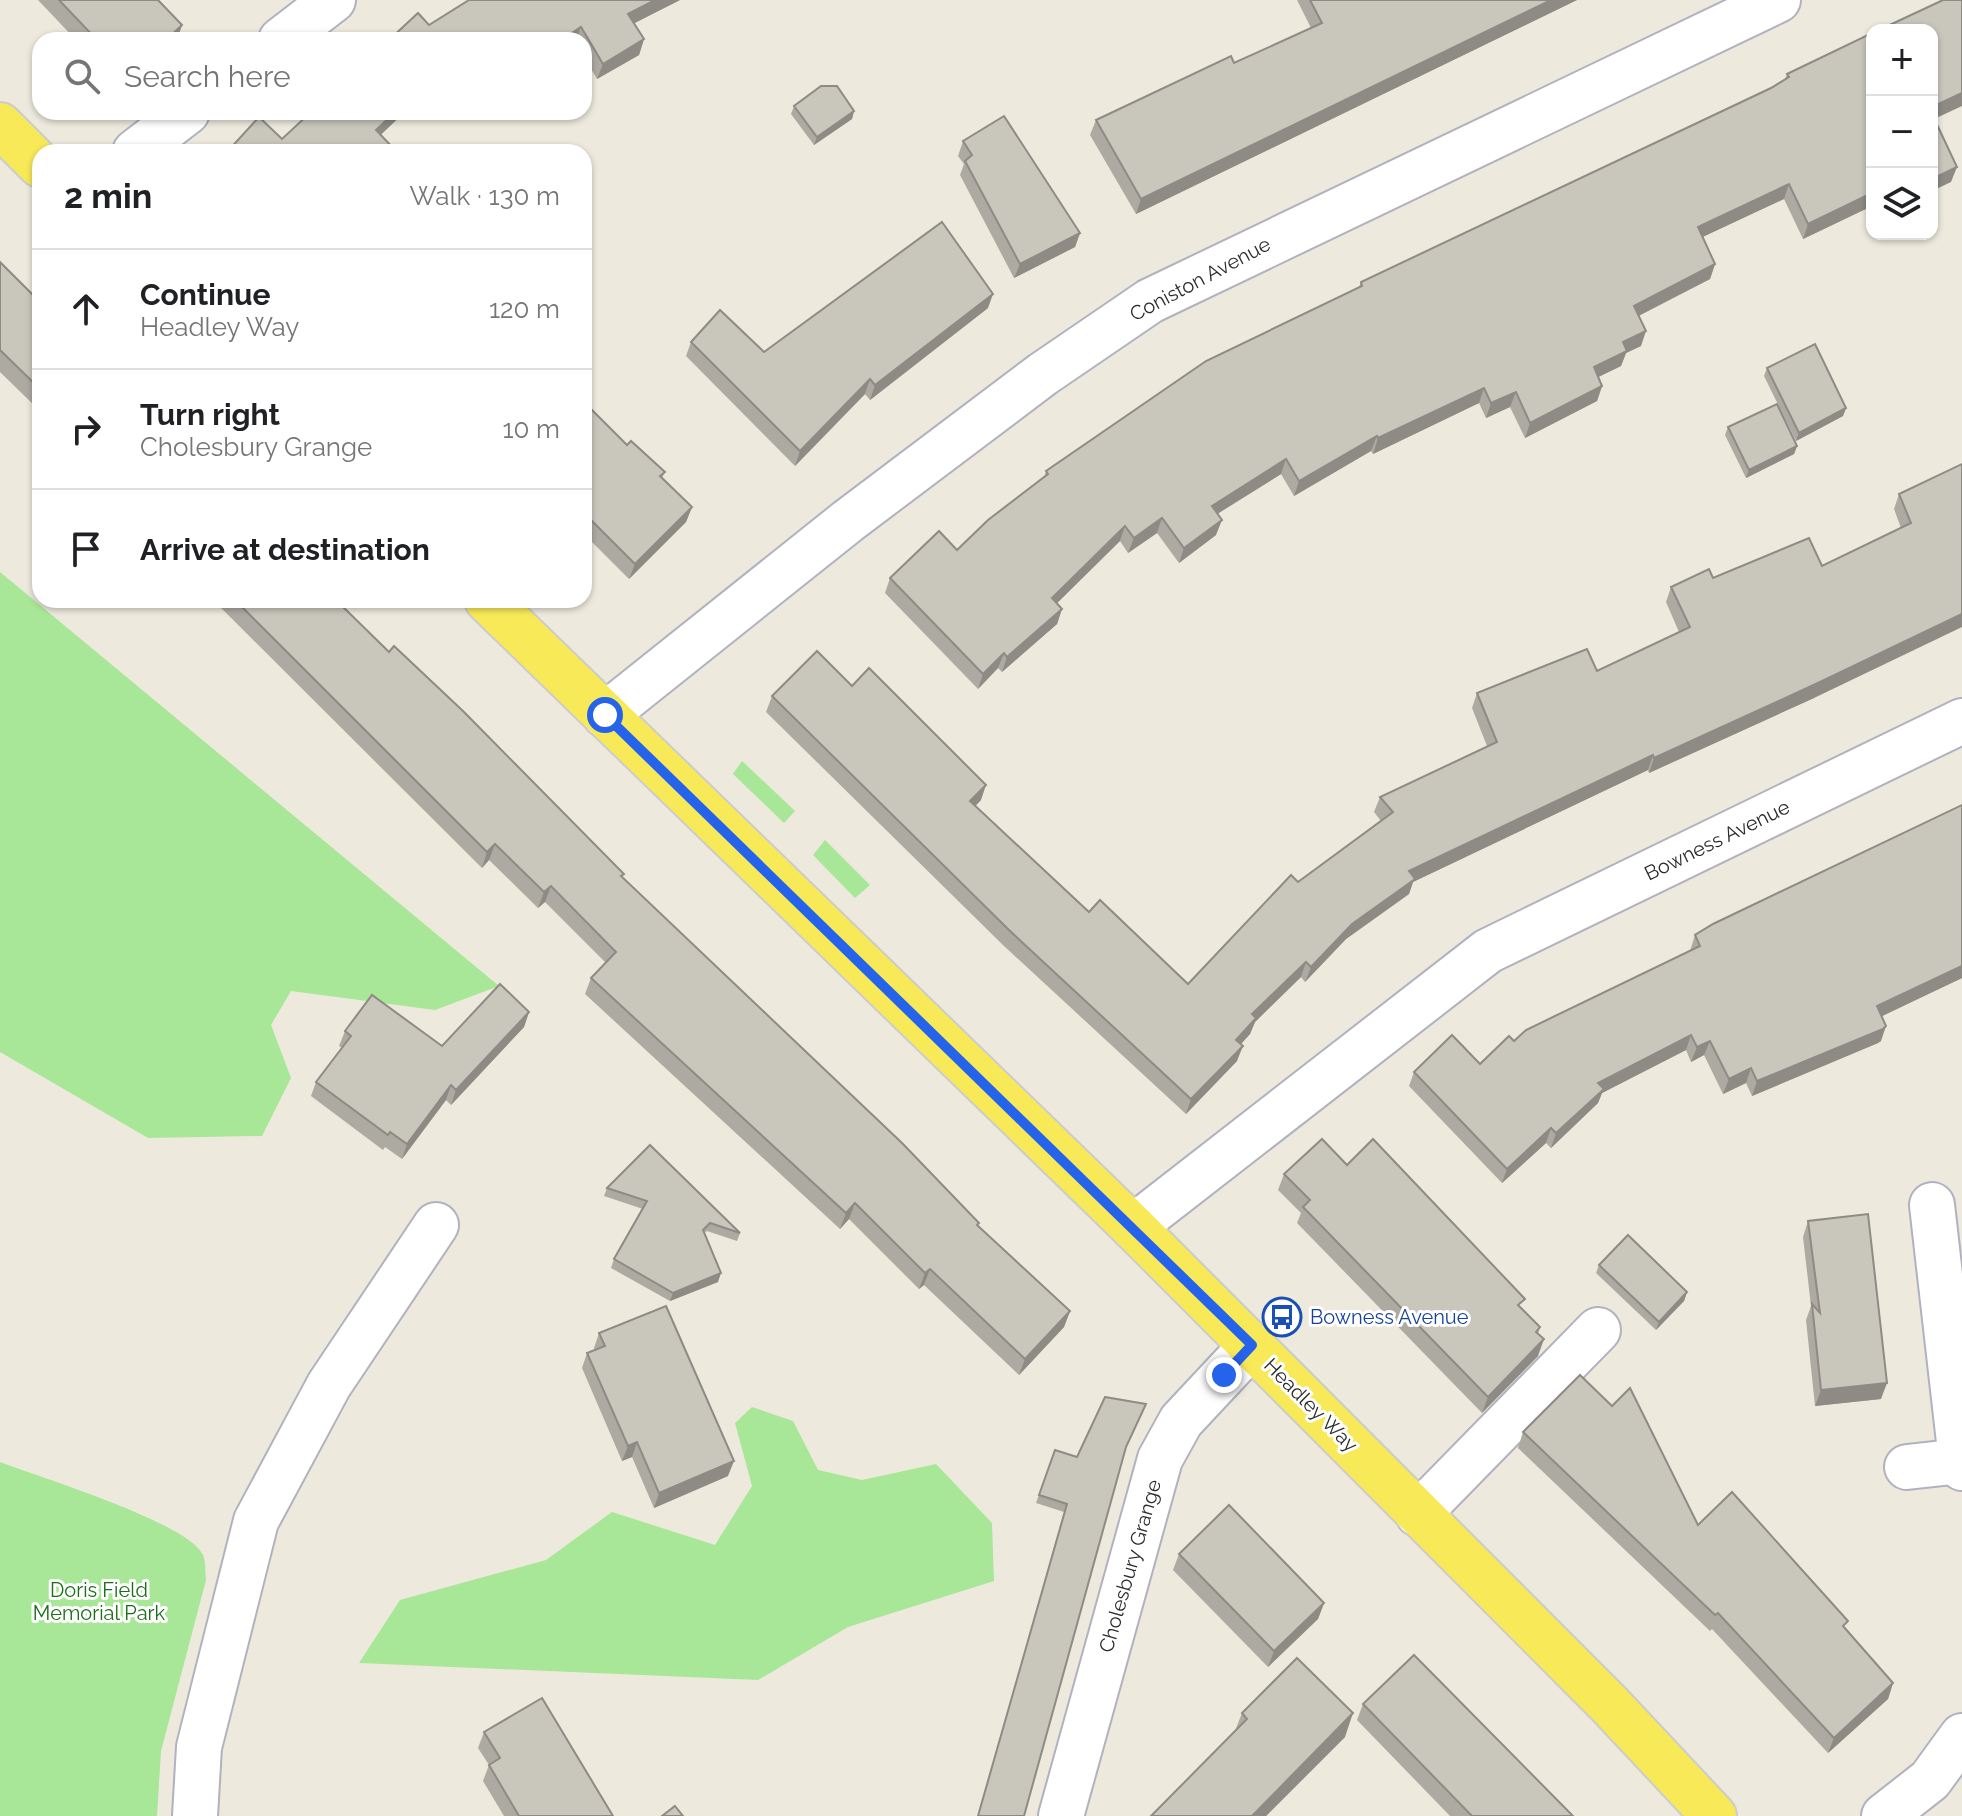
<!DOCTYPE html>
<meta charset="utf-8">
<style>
body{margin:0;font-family:Raleway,sans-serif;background:#f2f2f2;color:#202124}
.controls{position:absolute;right:24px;top:24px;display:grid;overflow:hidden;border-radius:16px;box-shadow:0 2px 6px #0004}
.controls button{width:72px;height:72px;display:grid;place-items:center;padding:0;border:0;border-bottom:2px solid #e0e0e0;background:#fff;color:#202124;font:40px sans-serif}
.stop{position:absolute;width:24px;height:24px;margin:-18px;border:6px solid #2563eb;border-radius:50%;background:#fff}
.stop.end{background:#2563eb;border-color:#fff;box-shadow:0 2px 8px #0008}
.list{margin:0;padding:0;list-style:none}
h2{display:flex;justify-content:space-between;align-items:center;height:104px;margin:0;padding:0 32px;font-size:34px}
h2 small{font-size:26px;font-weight:400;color:#757577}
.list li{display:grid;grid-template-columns:52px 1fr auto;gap:24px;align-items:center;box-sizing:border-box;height:120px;padding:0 32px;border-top:2px solid #e0e0e0}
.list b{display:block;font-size:30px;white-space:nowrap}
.list p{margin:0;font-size:26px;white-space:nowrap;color:#757577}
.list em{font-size:26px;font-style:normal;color:#757577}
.icon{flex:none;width:44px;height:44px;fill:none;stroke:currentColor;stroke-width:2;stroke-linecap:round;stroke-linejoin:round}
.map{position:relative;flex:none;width:1962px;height:1816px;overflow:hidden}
.search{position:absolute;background:#fff;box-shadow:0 2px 6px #0004;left:32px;top:32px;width:560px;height:88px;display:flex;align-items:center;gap:20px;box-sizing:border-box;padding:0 28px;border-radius:24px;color:#757577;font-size:30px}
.panel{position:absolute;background:#fff;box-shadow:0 2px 6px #0004;left:32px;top:144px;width:560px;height:464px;border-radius:24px}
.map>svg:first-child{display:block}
</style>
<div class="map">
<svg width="1962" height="1816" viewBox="0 0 1962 1816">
<rect width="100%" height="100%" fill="#eee9dd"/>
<g fill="#a7e797">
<polygon points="0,572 499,986 435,1010 291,991 271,1025 291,1078 262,1136 148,1138 0,1052"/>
<polygon points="742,761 795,811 784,823 733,774"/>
<polygon points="825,840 870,885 855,898 813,855"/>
<polygon points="752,1407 793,1421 818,1470 862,1480 936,1464 992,1523 994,1581 848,1627 758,1680 359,1663 400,1600 546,1560 612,1512 715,1545 752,1486 735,1423"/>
<path d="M0,1462C39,1477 189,1523 203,1555C206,1562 205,1573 206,1580L161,1751L157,1816H0Z"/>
</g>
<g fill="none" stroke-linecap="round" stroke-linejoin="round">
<g stroke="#b1b1c0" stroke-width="48">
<g id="minor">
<polyline points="281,40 333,0"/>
<polyline points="135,152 187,112"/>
<polyline points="605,715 848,521 1043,374 1150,301 1778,0"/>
<polyline points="1932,1205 1962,1468"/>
<polyline points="1133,1227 1488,951 1962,721"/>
<polyline points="1907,1467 1961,1461"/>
<polyline points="1418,1514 1598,1330"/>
<polyline points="195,1816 199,1747 256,1521 329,1385 436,1225"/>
<polyline points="1061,1816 1160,1459 1181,1421 1252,1345"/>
<polyline points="1884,1816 1930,1780 1962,1736"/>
</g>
</g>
<g stroke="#ccc" stroke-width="48">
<g id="major">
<polyline points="0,125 40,165"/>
<polyline points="487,600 1133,1227 1610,1705 1714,1816"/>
</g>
</g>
<use href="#minor" stroke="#fff" stroke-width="44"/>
<use href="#major" stroke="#f8e958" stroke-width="44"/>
</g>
<g fill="#adaaa2">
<polygon points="38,0 142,0 182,25 177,40 76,40"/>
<polygon points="469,0 680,0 634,23 644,39 639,55 597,79 584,57 584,40 389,40 429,25"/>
<polygon points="1297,0 1577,0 1136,214 1090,135 1096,120 1234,63 1311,28"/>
<polygon points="1787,74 1872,206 1803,239 1784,199 1702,237 1715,264 1710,279 1639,316 1641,346 1626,353 1621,366 1598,377 1602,386 1597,401 1525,438 1510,407 1486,418 1479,403 1373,454 1371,451 1294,496 1281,474 1217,514 1216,535 1179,563 1157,533 1128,553 1120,541 1057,603 1062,609 1057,624 1002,672 998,668 978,689 885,593 890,578 957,550 1044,478 1046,471 1359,287 1361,282 1771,88 1785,79"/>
<polygon points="794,106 854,111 852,119 814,145 791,114"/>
<polygon points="963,141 1080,233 1075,247 1014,278 960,175 964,164 958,156"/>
<polygon points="0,262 40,302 40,411 0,372"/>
<polygon points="988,308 870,400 865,394 795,466 686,356 691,342 764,352"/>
<polygon points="1767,368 1846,408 1843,416 1796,441 1764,376"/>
<polygon points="584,402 627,445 665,472 662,478 692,507 686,522 629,579 584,534"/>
<polygon points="1728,427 1797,446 1794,454 1746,478 1725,435"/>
<polygon points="1962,464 1814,698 1649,773 1648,770 1413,882 1409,894 1346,939 1305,982 1301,977 1255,1022 1250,1034 1241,1044 1237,1061 1186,1114 1004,946 766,712 772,696 852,686 981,800 975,806 1089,912 1188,984 1298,882 1381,821 1374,812 1380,797 1487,746 1472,708 1477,693 1597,671 1679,632 1666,602 1671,587 1713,578 1822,566 1901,528 1894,509 1899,494"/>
<polygon points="213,600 336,600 623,877 978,1226 1070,1311 1064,1327 1019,1375 924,1285 919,1289 849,1219 840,1229 585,994 591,978 606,963 545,902 538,908 489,860 482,868"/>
<polygon points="1695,935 1962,978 1881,1016 1881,1041 1878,1043 1752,1096 1746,1083 1723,1094 1704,1055 1691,1062 1686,1050 1602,1093 1598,1103 1551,1148 1546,1143 1502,1183 1409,1086 1414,1072 1480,1064 1514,1041 1690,951"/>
<polygon points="529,1012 524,1027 451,1105 446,1100 402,1159 385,1147 383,1150 311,1096 316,1082 342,1048 339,1046 345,1031 442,1046"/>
<polygon points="1347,1165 1521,1308 1540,1327 1538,1334 1538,1356 1482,1413 1297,1223 1301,1213 1278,1190 1284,1174"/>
<polygon points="607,1188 740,1233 737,1241 707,1231 704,1233 718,1282 670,1301 611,1268 614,1259 643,1209 604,1196"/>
<polygon points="1808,1221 1881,1399 1815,1406 1806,1320 1811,1306 1803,1237"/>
<polygon points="1599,1265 1687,1292 1684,1301 1656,1330 1596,1273"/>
<polygon points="599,1333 728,1476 654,1508 632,1457 622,1461 582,1368 587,1353 595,1350 594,1348"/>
<polygon points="1146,1404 1124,1451 1024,1816 978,1816 1064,1512 1036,1503 1055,1450 1077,1457"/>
<polygon points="1523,1432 1698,1525 1845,1629 1893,1683 1888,1699 1828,1753 1712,1629 1710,1631 1518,1448"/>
<polygon points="1179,1554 1324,1603 1318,1619 1268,1667 1173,1570"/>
<polygon points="1363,1704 1573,1816 1450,1816 1357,1720"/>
<polygon points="1242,1713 1345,1737 1266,1816 1151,1816 1235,1731"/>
<polygon points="484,1732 613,1816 504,1816 483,1781 489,1765 478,1748"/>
</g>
<g fill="#8d8b84">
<polygon points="655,0 680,0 623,29 628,14"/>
<polygon points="1551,0 1577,0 1136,214 1141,199"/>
<polygon points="182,25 177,40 166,40"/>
<polygon points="581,27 576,40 561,40"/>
<polygon points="644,39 639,55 597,79 603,64"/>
<polygon points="1962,93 1962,106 1932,120 1932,107"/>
<polygon points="854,111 852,119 814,145 817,137"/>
<polygon points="395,112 405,112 370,145 376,130"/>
<polygon points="1957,167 1951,182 1932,191 1932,179"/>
<polygon points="1789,184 1784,199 1692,242 1698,227"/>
<polygon points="1872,193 1872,206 1803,239 1808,224"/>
<polygon points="1080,233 1075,247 1014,278 1020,264"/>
<polygon points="1715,264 1710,279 1628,321 1634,306"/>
<polygon points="993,294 988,308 870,400 875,385"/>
<polygon points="1646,331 1641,346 1626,353 1621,366 1588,382 1594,367 1623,342"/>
<polygon points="870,379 865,394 795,466 800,451"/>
<polygon points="1602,386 1597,401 1525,438 1530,423"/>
<polygon points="1484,388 1479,403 1373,454 1378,438"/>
<polygon points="1516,392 1510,407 1486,418 1491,403"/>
<polygon points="1846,408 1843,416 1796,441 1799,433"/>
<polygon points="1377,436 1371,451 1294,496 1299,481"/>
<polygon points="1797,446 1794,454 1746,478 1749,470"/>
<polygon points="1286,459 1281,474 1206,521 1212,506"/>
<polygon points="692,507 686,522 629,579 635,564"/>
<polygon points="1162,518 1157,533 1128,553 1134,538"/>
<polygon points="1222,520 1216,535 1179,563 1184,548"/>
<polygon points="1125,526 1120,541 1047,613 1052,598"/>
<polygon points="1062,609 1057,624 1002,672 1007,657"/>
<polygon points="1962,614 1962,627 1814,698 1649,773 1654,758"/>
<polygon points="1004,653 998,668 978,689 983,674"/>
<polygon points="1653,755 1648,770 1413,882 1409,894 1346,939 1305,982 1311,967 1352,924 1409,871"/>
<polygon points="986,785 981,800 965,817 970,801"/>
<polygon points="495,844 489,860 482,868 487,852"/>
<polygon points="551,886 545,902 538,908 544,892"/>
<polygon points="1306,962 1301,977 1255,1022 1250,1034 1231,1055 1236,1040 1252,1014"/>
<polygon points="1962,966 1962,978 1872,1021 1877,1006"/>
<polygon points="529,1012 524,1027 451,1105 456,1090"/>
<polygon points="1886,1026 1881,1041 1878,1043 1752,1096 1757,1081"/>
<polygon points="1691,1035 1686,1050 1602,1093 1598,1103 1551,1148 1556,1133 1598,1083"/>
<polygon points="1710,1041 1704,1055 1691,1062 1697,1047"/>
<polygon points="1243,1046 1237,1061 1186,1114 1191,1099"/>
<polygon points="1751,1068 1746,1083 1723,1094 1729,1079"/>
<polygon points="451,1085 446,1100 402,1159 407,1144"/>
<polygon points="1551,1128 1546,1143 1502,1183 1507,1169"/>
<polygon points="855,1203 849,1219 840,1229 846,1213"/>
<polygon points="930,1269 924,1285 919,1289 925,1273"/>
<polygon points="721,1273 718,1282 670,1301 673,1293"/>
<polygon points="1687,1292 1684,1301 1656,1330 1659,1322"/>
<polygon points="1070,1311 1064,1327 1019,1375 1025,1359"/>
<polygon points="1544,1339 1538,1356 1482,1413 1488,1397"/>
<polygon points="1887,1383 1881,1399 1815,1406 1821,1390"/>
<polygon points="637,1442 632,1457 622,1461 628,1446"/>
<polygon points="734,1461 728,1476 654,1508 659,1493"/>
<polygon points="1324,1603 1318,1619 1268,1667 1274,1651"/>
<polygon points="1893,1683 1888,1699 1828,1753 1834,1738"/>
<polygon points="1353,1713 1345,1737 1266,1816 1252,1816"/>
</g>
<g fill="#c9c6bc" stroke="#8d8b84" stroke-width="2">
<polygon points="59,0 158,0 182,25 166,40 97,40"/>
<polygon points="469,0 655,0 628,14 644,39 603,64 581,27 561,40 389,40 418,13 429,25"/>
<polygon points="1310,0 1551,0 1141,199 1096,120 1231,56 1234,63 1322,23"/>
<polygon points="1943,0 1962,0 1962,93 1932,107 1932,30 1879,30"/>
<polygon points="1872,33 1872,193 1808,224 1789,184 1698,227 1715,264 1634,306 1646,331 1623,342 1627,351 1594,367 1602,386 1530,423 1516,392 1491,403 1484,388 1378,438 1377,436 1299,481 1286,459 1212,506 1222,520 1184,548 1162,518 1134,538 1125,526 1052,598 1062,609 1007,657 1004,653 983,674 890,578 939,531 957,550 988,520 1048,474 1046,471 1206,361 1362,286 1361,282 1771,88 1789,77 1787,74"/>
<polygon points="821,86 837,86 854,111 817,137 794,106"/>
<polygon points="311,112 395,112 376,130 397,152 227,152 259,117 282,139"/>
<polygon points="1932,114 1957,167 1932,179"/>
<polygon points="1004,116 1080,233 1020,264 965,161 972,155 963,141"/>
<polygon points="942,222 993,294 875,385 870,379 800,451 691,342 720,310 764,352"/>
<polygon points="0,262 40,302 40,389 0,350"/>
<polygon points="1815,344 1846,408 1799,433 1767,368"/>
<polygon points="584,402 627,445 631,441 665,472 660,476 692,507 635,564 584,513"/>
<polygon points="1777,404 1797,446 1749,470 1728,427"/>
<polygon points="1962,464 1962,614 1820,682 1654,758 1653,755 1409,871 1415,879 1352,924 1311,967 1306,962 1252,1014 1256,1018 1236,1040 1243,1046 1191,1099 1010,931 772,696 817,651 852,686 869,668 986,785 970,801 1089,912 1100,900 1188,984 1291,875 1298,882 1393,812 1380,797 1497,742 1477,693 1587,649 1597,671 1690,627 1671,587 1709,569 1713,578 1809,538 1822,566 1911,523 1899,494"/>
<polygon points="235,600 336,600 389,652 394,646 463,711 624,874 621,876 902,1143 979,1223 977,1225 1070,1311 1025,1359 930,1269 925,1273 855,1203 846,1213 591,978 616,952 551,886 544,892 495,844 487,852"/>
<polygon points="1962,805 1962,966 1877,1006 1886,1026 1883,1029 1757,1081 1751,1068 1729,1079 1710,1041 1697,1047 1691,1035 1598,1083 1604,1089 1556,1133 1551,1128 1507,1169 1414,1072 1452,1035 1480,1064 1509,1036 1514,1041 1526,1030 1700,946 1695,935 1713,924"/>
<polygon points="500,984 529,1012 456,1090 451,1085 407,1144 390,1132 388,1135 316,1082 351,1036 345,1031 372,995 442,1046"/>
<polygon points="1322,1139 1347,1165 1373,1139 1525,1299 1518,1305 1540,1327 1536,1332 1544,1339 1488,1397 1303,1207 1310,1200 1284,1174"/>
<polygon points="650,1145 740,1233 710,1223 703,1230 721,1273 673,1293 614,1259 647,1201 607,1188"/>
<polygon points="1868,1214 1887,1383 1821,1390 1812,1304 1820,1313 1808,1221"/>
<polygon points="1628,1235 1687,1292 1659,1322 1599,1265"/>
<polygon points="666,1306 734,1461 659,1493 637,1442 628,1446 587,1353 605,1346 599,1333"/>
<polygon points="1580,1375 1612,1406 1630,1388 1698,1525 1732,1492 1848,1621 1843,1626 1893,1683 1834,1738 1718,1613 1715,1615 1523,1432"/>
<polygon points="1105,1397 1146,1404 1126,1447 1024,1816 978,1816 1067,1504 1039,1495 1055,1450 1077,1457"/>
<polygon points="1229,1505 1324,1603 1274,1651 1179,1554"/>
<polygon points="1414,1655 1573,1816 1472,1816 1363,1704"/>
<polygon points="1297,1658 1353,1713 1252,1816 1151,1816 1247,1719 1242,1713"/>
<polygon points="542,1698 613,1816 519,1816 489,1765 500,1758 484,1732"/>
<polygon points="675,1806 683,1816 662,1816"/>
</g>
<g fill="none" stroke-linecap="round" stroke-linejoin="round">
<polyline stroke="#2563eb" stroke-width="10" points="605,715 1252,1345 1224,1375"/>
</g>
<defs>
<g id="bus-ring" transform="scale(2)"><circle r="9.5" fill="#fff" stroke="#1a4fb4" stroke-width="1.5"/><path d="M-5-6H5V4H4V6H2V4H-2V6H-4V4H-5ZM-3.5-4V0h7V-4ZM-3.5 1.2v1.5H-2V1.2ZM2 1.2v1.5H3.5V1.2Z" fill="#1a4fb4"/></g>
</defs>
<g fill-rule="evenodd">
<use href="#bus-ring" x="1282" y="1317"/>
</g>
<g text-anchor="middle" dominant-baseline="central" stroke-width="6" stroke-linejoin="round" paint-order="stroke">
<g font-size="20" fill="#2b2b2b" stroke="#fff">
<text transform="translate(1200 279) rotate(-28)">Coniston Avenue</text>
<text transform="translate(1717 840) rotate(-26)">Bowness Avenue</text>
<text transform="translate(1311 1405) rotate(45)">Headley Way</text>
<text transform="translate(1130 1566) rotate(-74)">Cholesbury Grange</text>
</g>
<g font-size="20" fill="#164399" stroke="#fff" text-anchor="start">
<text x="1310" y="1317">Bowness Avenue</text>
</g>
<g font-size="20" fill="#1c6d17" stroke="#fff">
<text x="99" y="1590">Doris Field<tspan x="99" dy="23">Memorial Park</tspan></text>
</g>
</g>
</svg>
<div class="controls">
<button>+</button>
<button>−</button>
<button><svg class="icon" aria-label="layers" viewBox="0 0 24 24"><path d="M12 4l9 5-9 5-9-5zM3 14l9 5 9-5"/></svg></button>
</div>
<div class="stop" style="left:605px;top:715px"></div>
<div class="stop end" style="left:1224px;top:1375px"></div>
<div class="search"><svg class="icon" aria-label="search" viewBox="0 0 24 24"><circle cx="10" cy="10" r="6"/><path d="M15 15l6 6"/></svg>Search here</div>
<section class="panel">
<h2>2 min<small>Walk · 130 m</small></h2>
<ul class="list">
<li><svg class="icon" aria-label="ahead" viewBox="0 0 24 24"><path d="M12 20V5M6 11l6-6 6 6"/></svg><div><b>Continue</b><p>Headley Way</p></div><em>120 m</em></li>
<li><svg class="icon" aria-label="right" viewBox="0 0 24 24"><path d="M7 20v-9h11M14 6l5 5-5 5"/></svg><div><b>Turn right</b><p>Cholesbury Grange</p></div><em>10 m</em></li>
<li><svg class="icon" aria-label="arrive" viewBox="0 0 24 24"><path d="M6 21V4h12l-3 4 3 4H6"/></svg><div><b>Arrive at destination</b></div></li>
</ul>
</section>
</div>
